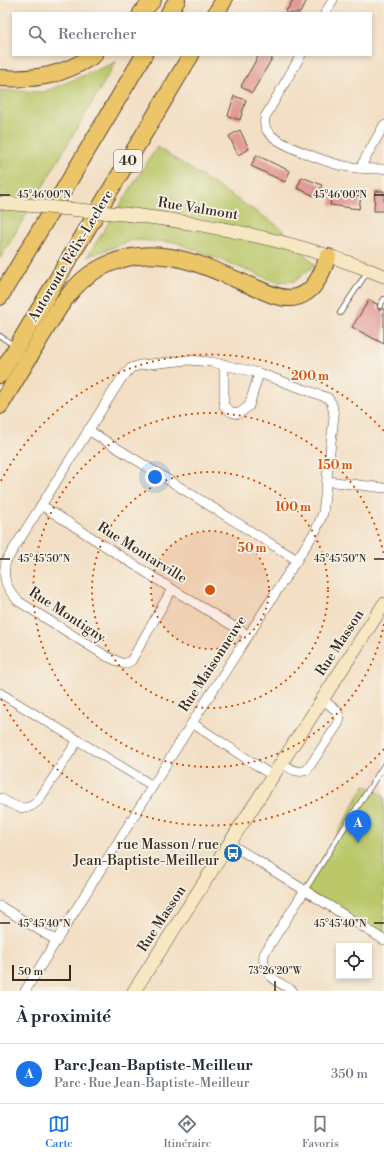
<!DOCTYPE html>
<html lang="fr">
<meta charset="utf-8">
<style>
body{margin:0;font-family:"Libre Bodoni",serif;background:#f6f6f7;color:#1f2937}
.controls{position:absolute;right:12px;bottom:12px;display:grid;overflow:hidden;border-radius:0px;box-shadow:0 2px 6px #0003}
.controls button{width:36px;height:36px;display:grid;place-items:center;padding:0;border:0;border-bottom:1px solid #e0e1e3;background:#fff;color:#1f2937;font:20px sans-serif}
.scale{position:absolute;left:12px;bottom:10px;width:59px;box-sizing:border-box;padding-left:4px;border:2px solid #3b2a1e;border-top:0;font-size:11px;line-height:14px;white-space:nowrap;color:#3b2a1e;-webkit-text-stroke:3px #f7f3e8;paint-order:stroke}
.you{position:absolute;left:155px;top:477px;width:14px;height:14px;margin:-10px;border:3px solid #fff;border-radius:50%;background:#1a73e8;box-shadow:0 0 0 6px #1a73e833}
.badge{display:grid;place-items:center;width:26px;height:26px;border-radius:50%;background:#1a73e8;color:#fff;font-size:13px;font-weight:700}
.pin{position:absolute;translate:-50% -33px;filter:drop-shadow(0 1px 2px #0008)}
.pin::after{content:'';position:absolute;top:21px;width:14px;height:12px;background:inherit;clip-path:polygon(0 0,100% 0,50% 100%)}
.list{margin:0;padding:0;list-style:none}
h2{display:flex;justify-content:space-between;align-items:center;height:52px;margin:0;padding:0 16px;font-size:17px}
h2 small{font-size:13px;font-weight:400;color:#747a83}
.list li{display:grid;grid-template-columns:26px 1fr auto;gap:12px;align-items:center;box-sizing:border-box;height:60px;padding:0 16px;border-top:1px solid #e0e1e3}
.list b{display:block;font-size:15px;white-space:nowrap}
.list p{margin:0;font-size:13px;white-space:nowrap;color:#747a83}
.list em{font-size:13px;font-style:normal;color:#747a83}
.icon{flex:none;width:22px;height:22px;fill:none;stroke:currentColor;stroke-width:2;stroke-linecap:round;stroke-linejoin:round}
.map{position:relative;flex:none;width:384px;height:991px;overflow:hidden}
.search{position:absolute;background:#fff;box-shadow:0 2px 6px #0003;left:12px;right:12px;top:12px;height:44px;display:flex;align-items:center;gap:10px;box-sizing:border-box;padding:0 14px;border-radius:0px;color:#747a83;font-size:15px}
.sheet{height:112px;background:#fff}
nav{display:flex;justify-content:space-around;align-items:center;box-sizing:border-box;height:56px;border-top:1px solid #e0e1e3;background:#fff;font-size:11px;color:#747a83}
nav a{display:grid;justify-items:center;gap:2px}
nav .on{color:#1a73e8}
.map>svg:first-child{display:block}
</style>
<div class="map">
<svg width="384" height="991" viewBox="0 0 384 991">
<rect width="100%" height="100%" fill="#f7f3e8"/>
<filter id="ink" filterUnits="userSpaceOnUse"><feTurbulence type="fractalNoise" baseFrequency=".025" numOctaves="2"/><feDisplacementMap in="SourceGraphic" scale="8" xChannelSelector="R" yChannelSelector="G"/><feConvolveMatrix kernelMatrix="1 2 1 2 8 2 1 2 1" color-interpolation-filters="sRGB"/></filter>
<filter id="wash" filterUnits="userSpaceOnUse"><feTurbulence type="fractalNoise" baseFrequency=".012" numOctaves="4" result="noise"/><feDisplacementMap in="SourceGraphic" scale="16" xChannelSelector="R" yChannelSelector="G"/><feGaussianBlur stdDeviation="0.9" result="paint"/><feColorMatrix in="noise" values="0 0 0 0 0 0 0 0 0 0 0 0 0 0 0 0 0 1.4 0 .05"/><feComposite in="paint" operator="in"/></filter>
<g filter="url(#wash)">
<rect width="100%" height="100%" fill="#f3dfc4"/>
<polygon fill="#f5d3c1" points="384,755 384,796 365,785"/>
<g fill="#bac86a" stroke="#7a7944">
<polygon points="116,62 0,259 0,90 44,92"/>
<polygon points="157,147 278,226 315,265 295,281 277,282 175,242 133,240 87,257"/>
<polygon points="365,785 384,796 384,938 305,890"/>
</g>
<g id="blocks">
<g fill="#e19b96">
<polygon points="293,0 307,0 300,13 285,13"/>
<polygon points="259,55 274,55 252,93 241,86"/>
<polygon points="234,96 246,100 240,120 228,116"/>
<polygon points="240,130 249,149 238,155 229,136"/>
<polygon points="256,155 290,171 285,182 251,166"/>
<polygon points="302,177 322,185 317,197 297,188"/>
<polygon points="375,191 384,191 384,211 374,211"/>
<polygon points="332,192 361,196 359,209 330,205"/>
<polygon points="369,300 377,304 378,309 384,309 384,344 352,327"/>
</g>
</g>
</g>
<g filter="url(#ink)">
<use href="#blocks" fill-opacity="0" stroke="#574537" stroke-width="1"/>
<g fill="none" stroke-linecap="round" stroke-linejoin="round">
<g stroke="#574537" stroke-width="6">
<g id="lane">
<polyline points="380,306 384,299"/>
<polyline points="340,313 368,271"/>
<polyline points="0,336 15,346"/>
<polyline points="305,890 384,765"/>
</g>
</g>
<g stroke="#574537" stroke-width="10">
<g id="street">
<polyline points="325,13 333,0"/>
<path d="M301,55L265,117C264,123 265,130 270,134C281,146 333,165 350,167C361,169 373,169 384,169"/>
<polyline points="360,168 384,125"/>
<polyline points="224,364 224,406 231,412 238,414 249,406 259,373"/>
<polyline points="88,430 297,560"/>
<polyline points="327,481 384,488"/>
<polyline points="41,505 172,589 248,635"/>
<polyline points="0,693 153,786"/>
<polyline points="192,723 273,776"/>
<path d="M282,763C291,769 297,774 307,770L338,724L340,719L337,711L322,699"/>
<path d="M0,798C14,806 25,814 38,801L78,740"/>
<polyline points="229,843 384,940"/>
<polyline points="0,906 57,941"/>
<path d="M25,991L192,723L316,530L323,513L334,416L332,404L328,398L259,373L211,362L189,360L140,365L131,368L121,379L6,561C2,579 6,587 18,601L106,656L124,664L131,661L172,589"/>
<path d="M293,991C277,981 261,975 264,954L305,890"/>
</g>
</g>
<g stroke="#574537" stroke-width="14">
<g id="secondary">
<polyline points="0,203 15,204"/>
<path d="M133,215C218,225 304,243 384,276"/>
<polyline points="134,991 384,604"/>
</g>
</g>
<g stroke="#574537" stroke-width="18">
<g id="highway">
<polyline points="141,13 153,0"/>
<polyline points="169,13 177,0"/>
<polyline points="216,13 224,0"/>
<path d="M0,78C38,80 62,76 94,55"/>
<polyline points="0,297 144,55"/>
<polyline points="0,375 191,55"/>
<path d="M0,406C12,386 24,366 36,346C53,318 68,286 98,269C153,239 200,264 251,286C264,291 278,299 292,298C314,295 321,275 328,257"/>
</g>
</g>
<use href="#lane" stroke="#fff" stroke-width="4.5"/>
<use href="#street" stroke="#fff" stroke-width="9"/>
<use href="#secondary" stroke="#f7e8c3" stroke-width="13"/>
<use href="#highway" stroke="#ecc569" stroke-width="16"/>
<g stroke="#574537" stroke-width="14" stroke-linecap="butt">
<polyline id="secondary-bridge" points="15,204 133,215"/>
</g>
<use href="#secondary-bridge" stroke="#f7e8c3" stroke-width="13"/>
</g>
</g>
<path fill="none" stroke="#3b2a1e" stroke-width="1.5" d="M0,195H10M374,195H384M0,559H10M374,559H384M0,923H10M374,923H384M275,981V991"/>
<circle cx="210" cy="590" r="59" fill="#d7540e" fill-opacity=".12"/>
<g fill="none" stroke="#d7540e" stroke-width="2" stroke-dasharray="2 4">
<circle cx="210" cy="590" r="59"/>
<circle cx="210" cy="590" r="118"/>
<path d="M384 624A177 177 0 1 1 384 556"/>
<path d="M384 749A236 236 0 0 1 1 699M1 481A236 236 0 0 1 384 431"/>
</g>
<defs>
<g id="bus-disc" transform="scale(1)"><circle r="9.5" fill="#1f6fb2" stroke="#f7f3e8"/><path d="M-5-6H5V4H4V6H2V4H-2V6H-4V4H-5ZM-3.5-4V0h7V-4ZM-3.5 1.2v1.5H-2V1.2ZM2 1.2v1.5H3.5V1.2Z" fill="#fff"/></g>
</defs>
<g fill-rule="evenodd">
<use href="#bus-disc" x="233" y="853"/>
</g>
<g text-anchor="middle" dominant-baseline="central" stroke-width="3.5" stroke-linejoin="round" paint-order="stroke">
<rect fill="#f7f3e8" stroke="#73665b" stroke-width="1" x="114" y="150" width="28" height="22" rx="3"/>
<g font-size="13" font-weight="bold" fill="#3b2a1e">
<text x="128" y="161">40</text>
</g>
<g font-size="14" fill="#3b2a1e" stroke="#f7f3e8">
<text transform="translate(198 209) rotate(9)">Rue Valmont</text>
<text transform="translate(71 256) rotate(-59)">Autoroute Félix-Leclerc</text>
<text transform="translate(142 553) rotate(32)">Rue Montarville</text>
<text transform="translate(67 615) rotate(33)">Rue Montigny</text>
<text transform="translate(340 643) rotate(-57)">Rue Masson</text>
<text transform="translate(213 664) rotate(-57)">Rue Maisonneuve</text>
<text transform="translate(162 919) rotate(-57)">Rue Masson</text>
</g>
<g font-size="14" fill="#3b2a1e" stroke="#f7f3e8" text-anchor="end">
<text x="219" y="845">rue Masson / rue<tspan x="219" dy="16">Jean-Baptiste-Meilleur</tspan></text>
</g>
</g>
<g font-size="10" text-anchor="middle" fill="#3b2a1e" stroke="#f7f3e8" stroke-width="3.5" stroke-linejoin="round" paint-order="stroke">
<text x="44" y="198">45°46'00"N</text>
<text x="340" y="198">45°46'00"N</text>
<text x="44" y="562">45°45'50"N</text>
<text x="340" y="562">45°45'50"N</text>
<text x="44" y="927">45°45'40"N</text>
<text x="340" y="927">45°45'40"N</text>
<text x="275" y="974">73°26'20"W</text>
</g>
<circle cx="210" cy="590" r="6" fill="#d7540e" stroke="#f7f3e8" stroke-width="2"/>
<g font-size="12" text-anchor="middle" font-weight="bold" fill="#d7540e" stroke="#f7f3e8" stroke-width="3.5" stroke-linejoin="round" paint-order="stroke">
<text x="310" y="380">200 m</text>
<text x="335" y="469">150 m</text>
<text x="293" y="511">100 m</text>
<text x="252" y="552">50 m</text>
</g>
</svg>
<div class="controls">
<button><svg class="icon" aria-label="locate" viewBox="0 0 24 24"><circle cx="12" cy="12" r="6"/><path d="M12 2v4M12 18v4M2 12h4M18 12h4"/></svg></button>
</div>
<div class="scale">50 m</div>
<div class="you"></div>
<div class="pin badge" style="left:358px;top:843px">A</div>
<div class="search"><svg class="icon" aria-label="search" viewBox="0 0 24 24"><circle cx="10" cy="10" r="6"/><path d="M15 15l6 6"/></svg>Rechercher</div>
</div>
<section class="sheet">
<h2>À proximité<small></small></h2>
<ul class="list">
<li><span class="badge">A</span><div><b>Parc Jean-Baptiste-Meilleur</b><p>Parc · Rue Jean-Baptiste-Meilleur</p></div><em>350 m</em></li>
</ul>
</section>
<nav>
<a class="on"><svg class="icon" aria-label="map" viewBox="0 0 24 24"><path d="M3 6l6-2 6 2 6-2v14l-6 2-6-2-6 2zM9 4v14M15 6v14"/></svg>Carte</a>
<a><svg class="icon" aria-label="directions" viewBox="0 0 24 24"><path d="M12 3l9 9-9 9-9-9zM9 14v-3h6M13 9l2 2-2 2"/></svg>Itinéraire</a>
<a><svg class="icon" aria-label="saved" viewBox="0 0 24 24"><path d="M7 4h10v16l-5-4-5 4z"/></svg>Favoris</a>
</nav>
